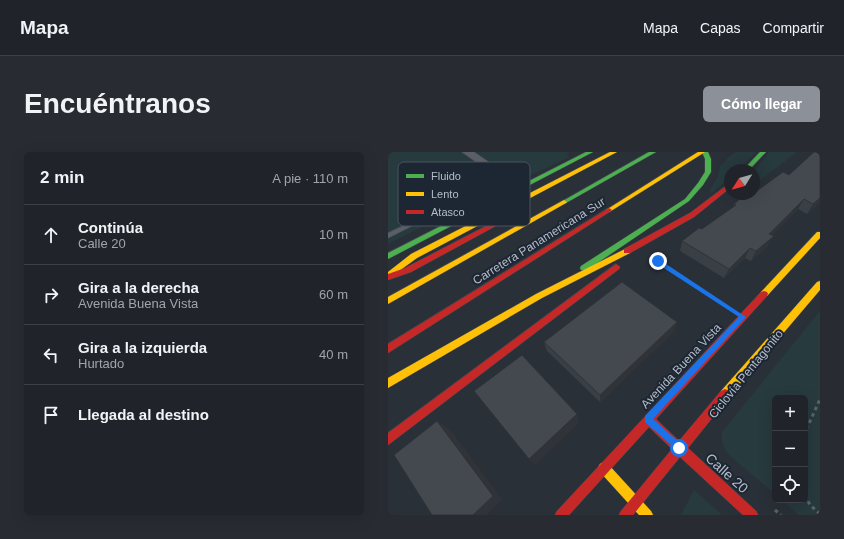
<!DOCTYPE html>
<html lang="es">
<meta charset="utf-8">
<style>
body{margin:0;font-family:Arial,sans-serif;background:#282c32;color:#f1f3f6}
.controls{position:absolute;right:12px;bottom:12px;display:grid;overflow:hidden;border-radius:6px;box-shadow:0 4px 16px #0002}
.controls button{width:36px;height:36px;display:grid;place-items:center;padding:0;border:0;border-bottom:1px solid #3d4147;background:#20242a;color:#f1f3f6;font:20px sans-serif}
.compass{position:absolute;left:336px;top:12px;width:36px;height:36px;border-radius:50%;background:#20242a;box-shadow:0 4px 16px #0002;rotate:233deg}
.stop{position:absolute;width:12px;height:12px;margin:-9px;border:3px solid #1a73e8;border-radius:50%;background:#fff}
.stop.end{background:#1a73e8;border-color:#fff;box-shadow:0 1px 4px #0008}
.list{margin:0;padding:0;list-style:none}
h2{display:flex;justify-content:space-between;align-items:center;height:52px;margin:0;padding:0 16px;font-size:17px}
h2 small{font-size:13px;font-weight:400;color:#a2a4a8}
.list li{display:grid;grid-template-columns:26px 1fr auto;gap:12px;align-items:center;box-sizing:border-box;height:60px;padding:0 16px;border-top:1px solid #3d4147}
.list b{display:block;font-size:15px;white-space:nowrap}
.list p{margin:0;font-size:13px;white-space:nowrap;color:#a2a4a8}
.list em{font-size:13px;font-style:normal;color:#a2a4a8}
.icon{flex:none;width:22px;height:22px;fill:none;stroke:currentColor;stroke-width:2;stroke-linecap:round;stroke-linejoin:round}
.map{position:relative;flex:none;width:432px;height:363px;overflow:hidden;border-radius:6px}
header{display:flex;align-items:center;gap:24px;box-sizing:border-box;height:56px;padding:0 20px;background:#20242a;border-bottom:1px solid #3d4147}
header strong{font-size:19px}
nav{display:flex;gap:22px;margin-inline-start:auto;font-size:14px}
.intro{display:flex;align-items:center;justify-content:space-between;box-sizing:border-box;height:96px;padding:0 24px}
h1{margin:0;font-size:28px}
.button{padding:10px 18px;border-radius:6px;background:#8c9099;color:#fff;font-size:14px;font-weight:700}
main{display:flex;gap:24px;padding:0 24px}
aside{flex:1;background:#20242a;border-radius:6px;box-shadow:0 4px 16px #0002}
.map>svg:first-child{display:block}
</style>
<header>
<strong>Mapa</strong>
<nav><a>Mapa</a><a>Capas</a><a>Compartir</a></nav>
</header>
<div class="intro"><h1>Encuéntranos</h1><a class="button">Cómo llegar</a></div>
<main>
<aside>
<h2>2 min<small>A pie · 110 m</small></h2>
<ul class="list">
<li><svg class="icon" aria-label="ahead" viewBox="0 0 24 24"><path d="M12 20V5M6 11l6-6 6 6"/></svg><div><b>Continúa</b><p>Calle 20</p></div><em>10 m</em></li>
<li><svg class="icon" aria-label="right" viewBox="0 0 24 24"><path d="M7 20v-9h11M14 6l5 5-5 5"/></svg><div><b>Gira a la derecha</b><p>Avenida Buena Vista</p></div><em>60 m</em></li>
<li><svg class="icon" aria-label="left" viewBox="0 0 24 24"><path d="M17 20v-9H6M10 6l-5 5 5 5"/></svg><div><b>Gira a la izquierda</b><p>Hurtado</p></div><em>40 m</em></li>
<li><svg class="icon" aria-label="arrive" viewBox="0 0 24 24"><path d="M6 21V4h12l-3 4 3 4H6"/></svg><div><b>Llegada al destino</b></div></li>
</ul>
</aside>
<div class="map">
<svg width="432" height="363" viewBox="0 0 432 363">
<rect width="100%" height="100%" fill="#2a3038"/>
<g fill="#273a3e">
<polygon points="0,0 182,0 178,2 182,5 134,27 131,26 0,92"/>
<polygon points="348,0 368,0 350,18 342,18 342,25 324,41 321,40 330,24 332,14 338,10 339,6"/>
<polygon points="381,0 409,0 366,33 366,20"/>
<path d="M432,159V363H411L394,348H417V246H387V342L341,303C335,295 333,290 334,280Z"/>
<polygon points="306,338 334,363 293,363"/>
</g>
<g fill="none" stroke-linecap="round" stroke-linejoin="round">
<g stroke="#484c53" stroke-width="1">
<polygon id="lane" points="19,72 23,72 24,74 0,86 0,81"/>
</g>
<g stroke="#484c53" stroke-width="1">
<polygon id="street" points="74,0 86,0 139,36 137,39 129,39"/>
</g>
<g stroke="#484c53" stroke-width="1">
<g id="fast">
<polygon points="198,0 205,0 0,107 0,101"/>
<polygon points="261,0 268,0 178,51 176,52 173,50"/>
<polygon points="314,0 320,0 323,7 323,20 315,33 301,49 199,118 193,118 192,116 193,114 297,47 310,31 317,20 317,7"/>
<polygon points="372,0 378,0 361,18 355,18"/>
</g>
</g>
<g stroke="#484c53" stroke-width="1">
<g id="slow">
<polygon points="222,0 229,0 29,106 0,127 0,120 23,102"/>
<polygon points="310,0 317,0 223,59 221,60 218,58"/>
<polygon points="176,48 179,50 178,51 0,152 0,145"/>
<polygon points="429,80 432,80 432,86 379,144 373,144 372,142 373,140"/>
<polygon points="239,96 242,97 242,101 154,146 0,236 0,226 148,142"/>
<polygon points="432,129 432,138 341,245 337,247 333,245 332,242 333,239 429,130"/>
<polygon points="216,310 220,312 263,359 265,363 251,363 212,320 210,316 212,312"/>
</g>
</g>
<g stroke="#484c53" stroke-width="1">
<g id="jam">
<polygon points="342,31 342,36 306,65 242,101 236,101 236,97 302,61"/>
<polygon points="135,55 137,56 137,58 23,120 0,128 0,122 17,116"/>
<polygon points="221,56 224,58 223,59 0,201 0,192"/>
<polygon points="228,112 232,115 231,117 0,293 0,281"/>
<polygon points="376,139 379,140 380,142 379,144 268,267 291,289 333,239 337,237 341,239 342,242 341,245 300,296 368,359 370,363 355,363 292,305 245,363 231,363 233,359 284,297 261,275 181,363 167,363 169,359 373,140"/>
</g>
</g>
<polyline stroke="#5d636a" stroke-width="2.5" stroke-dasharray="3 3" stroke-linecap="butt" points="270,109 341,156"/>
<g stroke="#5d636a" stroke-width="3" stroke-dasharray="3.5 3.5" stroke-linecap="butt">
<polyline points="417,276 420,274 432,247"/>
<polyline points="417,343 422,353 432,362"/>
<polyline points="387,358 393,363"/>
</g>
<use href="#lane" fill="#5a5e66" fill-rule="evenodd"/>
<use href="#street" fill="#5a5e66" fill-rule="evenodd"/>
<use href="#fast" fill="#4caf50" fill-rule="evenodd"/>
<use href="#slow" fill="#ffc107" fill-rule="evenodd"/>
<use href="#jam" fill="#c62828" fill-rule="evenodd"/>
</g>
<g fill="#3a3f45">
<polygon points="109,22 112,33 53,62 40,50 34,39"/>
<polygon points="401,23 432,51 419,62 410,57 384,83 380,94 363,109 357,106 336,126 292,99 294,89 314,77 345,55 346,52"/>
<polygon points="289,170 286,179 212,250 159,199 156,190"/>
</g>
<g fill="#303338">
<polygon points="109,22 112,33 53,62 48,51"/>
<polygon points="432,46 432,51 419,62 425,52"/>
<polygon points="416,47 410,57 376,91 381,82"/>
<polygon points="386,84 380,94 363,109 368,99"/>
<polygon points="362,96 357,106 336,126 341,117"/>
<polygon points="289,170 286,179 212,250 212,243"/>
<polygon points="189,262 191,271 147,313 141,307"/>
<polygon points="49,269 62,277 114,347 98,363 85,363"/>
</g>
<g fill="#444950" stroke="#303338">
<polygon points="426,0 432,0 432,46 425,52 416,47 381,82 386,84 368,99 362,96 341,117 294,89 311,76 314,77 348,53 346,52 358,42 362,44 364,42 366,42 366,41 395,20 401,23"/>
<polygon points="234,130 289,170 212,243 156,190"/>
<polygon points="134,203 189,262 141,307 86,239"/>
<polygon points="49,269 105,344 85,363 44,363 6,303"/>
</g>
<polygon fill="#1a73e8" points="268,108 272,108 358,165 265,267 294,293 295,296 291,300 257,270 257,264 351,165 268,111"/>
<g text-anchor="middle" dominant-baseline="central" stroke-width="4" stroke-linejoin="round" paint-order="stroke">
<g font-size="12" fill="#b4bcc9" stroke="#1d2633">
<text transform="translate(151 89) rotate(-32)">Carretera Panamericana Sur</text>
<text transform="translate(293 214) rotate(-47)">Avenida Buena Vista</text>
<text transform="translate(358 222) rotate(-51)">Ciclovía Pentagonito</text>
</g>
<g font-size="14" fill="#b4bcc9" stroke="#1d2633">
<text transform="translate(339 321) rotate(42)">Calle 20</text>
</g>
</g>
<rect x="10" y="10" width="132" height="64" rx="6" fill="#1d2633" stroke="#4a5360" stroke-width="1"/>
<rect x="18" y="22" width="18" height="4" fill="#4caf50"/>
<rect x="18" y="40" width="18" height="4" fill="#ffc107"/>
<rect x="18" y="58" width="18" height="4" fill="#c62828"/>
<g font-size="11" fill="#b4bcc9">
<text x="43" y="28">Fluido</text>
<text x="43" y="46">Lento</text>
<text x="43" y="64">Atasco</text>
</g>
</svg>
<div class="controls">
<button>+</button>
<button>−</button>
<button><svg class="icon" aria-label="locate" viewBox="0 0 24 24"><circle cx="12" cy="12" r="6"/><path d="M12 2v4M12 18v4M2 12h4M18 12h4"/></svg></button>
</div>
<svg class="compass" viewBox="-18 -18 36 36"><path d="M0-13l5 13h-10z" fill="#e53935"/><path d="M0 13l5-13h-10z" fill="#a2a4a8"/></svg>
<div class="stop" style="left:291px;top:296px"></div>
<div class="stop end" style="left:270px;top:109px"></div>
</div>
</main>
